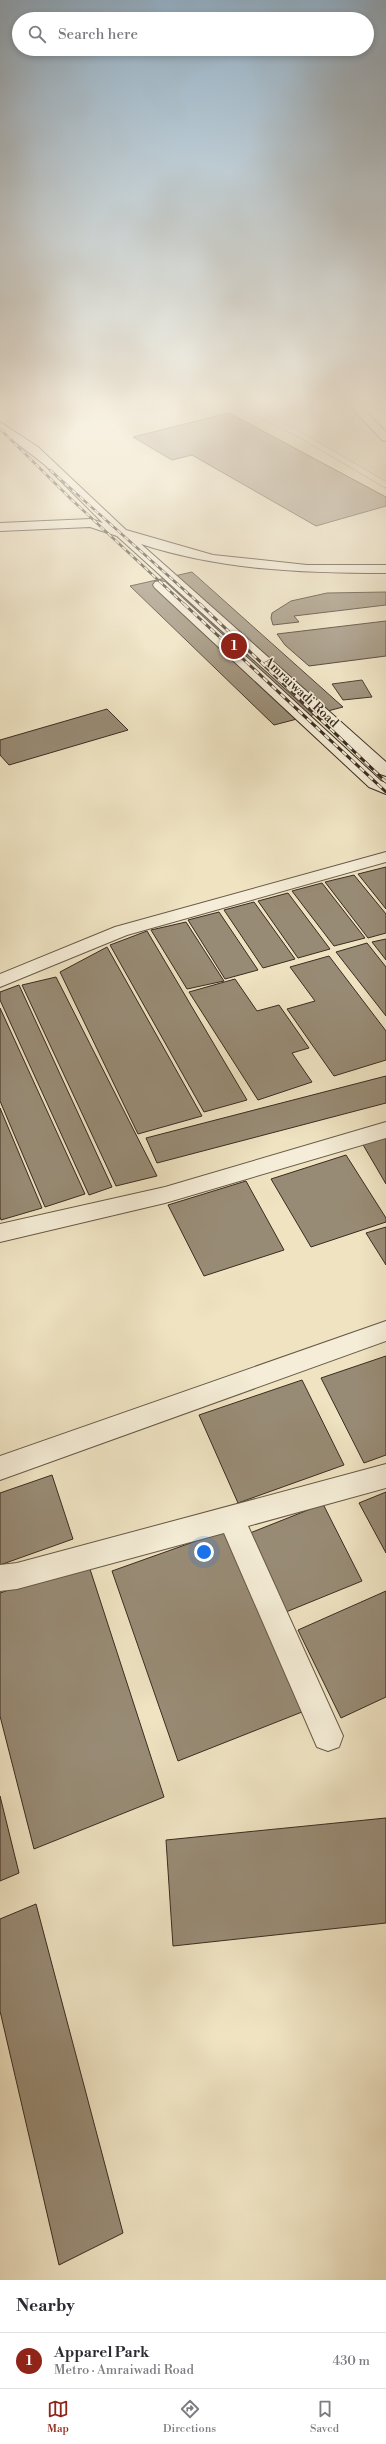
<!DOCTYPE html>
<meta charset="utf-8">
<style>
body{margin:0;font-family:"Libre Bodoni",serif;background:#f7f7f7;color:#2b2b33}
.you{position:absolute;left:204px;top:1552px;width:14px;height:14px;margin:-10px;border:3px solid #fff;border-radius:50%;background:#1a73e8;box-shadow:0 0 0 6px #1a73e833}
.badge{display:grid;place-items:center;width:26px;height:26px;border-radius:50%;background:#8f2418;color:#fff;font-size:13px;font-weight:700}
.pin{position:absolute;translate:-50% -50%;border:2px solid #fff;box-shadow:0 1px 4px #0006}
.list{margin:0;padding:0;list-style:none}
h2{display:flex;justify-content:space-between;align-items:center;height:52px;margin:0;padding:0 16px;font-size:17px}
h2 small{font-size:13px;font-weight:400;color:#7c7c81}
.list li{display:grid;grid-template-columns:26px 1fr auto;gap:12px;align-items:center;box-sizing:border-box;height:56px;padding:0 16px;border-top:1px solid #e1e1e2}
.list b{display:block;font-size:15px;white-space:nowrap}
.list p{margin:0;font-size:13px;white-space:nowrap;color:#7c7c81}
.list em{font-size:13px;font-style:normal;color:#7c7c81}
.icon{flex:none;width:22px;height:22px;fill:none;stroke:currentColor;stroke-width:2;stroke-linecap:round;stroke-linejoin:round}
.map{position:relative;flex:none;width:386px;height:2280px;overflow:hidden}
.search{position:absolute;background:#fff;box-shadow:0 2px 6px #0003;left:12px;right:12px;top:12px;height:44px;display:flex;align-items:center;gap:10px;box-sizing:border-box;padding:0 14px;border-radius:22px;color:#7c7c81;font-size:15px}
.sheet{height:108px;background:#fff}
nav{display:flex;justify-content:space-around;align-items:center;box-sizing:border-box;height:56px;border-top:1px solid #e1e1e2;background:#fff;font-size:11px;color:#7c7c81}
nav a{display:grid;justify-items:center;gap:2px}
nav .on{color:#8f2418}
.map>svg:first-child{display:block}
</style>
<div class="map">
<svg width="386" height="2280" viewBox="0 0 386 2280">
<rect width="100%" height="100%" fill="#efe3c2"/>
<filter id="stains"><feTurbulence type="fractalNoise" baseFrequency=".005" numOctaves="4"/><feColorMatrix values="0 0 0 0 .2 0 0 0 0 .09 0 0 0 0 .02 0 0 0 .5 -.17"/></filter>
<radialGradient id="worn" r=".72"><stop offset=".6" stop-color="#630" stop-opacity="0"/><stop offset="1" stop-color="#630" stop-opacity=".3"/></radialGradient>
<g fill="#988b75" stroke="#3a2c21">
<polygon points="229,413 386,497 386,506 316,526 192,455 172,460 133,437"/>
<polygon points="192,572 343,707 274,725 130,586"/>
<polygon points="386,592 386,605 294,616 299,622 273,625 271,618 272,613 291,601 327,593"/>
<polygon points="386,621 386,656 309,666 285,645 277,634"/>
<polygon points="362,680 372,697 343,700 332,684"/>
<polygon points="107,709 128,730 9,765 0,755 0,740"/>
<polygon points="386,867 386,909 358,874"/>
<polygon points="354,875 386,914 386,933 368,938 325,882"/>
<polygon points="322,883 365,938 334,946 292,891"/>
<polygon points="288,893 330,949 298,958 258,901"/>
<polygon points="254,902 295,959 263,968 224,910"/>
<polygon points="219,912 258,970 225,979 188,920"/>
<polygon points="186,922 224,981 187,989 151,930"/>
<polygon points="147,931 247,1100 204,1112 110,945"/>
<polygon points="386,939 386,960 372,942"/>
<polygon points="367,943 386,967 386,1016 336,952"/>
<polygon points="107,947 202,1116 138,1134 60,972"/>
<polygon points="329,956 386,1031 386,1060 334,1076 287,1009 315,1001 290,967"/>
<polygon points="56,977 157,1176 116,1186 22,985"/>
<polygon points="235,979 257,1011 279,1005 309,1048 292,1053 312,1082 258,1100 189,992"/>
<polygon points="19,985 112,1187 89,1195 0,1000 0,992"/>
<polygon points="0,1008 85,1194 45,1207 0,1101"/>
<polygon points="386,1076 386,1103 157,1163 146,1138"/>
<polygon points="0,1108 42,1208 1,1220 0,1217"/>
<polygon points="386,1136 386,1184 362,1143"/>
<polygon points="346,1155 386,1218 386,1222 311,1247 271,1179"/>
<polygon points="246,1181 284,1250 204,1276 168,1205"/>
<polygon points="386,1227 386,1265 366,1233"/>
<polygon points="386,1356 386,1455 364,1463 321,1378"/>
<polygon points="302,1380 344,1465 238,1503 199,1415"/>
<polygon points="52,1475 73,1539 0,1565 0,1493"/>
<polygon points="386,1492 386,1553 359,1503"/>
<polygon points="323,1504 362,1581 281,1614 245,1535"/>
<polygon points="227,1530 302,1712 178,1761 112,1571"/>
<polygon points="88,1563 164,1797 34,1849 0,1716 0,1593"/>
<polygon points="386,1591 386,1697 341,1718 298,1630"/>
<polygon points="0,1796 19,1873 0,1881"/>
<polygon points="386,1818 386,1923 173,1946 166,1840"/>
<polygon points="36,1904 123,2233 59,2265 0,2011 0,1919"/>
</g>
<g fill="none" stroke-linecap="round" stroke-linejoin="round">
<g stroke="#675a49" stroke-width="6">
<polyline id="service" points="228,399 301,435 386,485"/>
</g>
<g stroke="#675a49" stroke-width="2">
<g id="minor">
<polygon points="343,399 354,399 386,432 386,441 382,440"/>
<polygon points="386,852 386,862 127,935 0,987 0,974 115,927"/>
<polygon points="386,1122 386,1138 165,1203 0,1242 0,1224 165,1187"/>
<polygon points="386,1321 386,1341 0,1480 0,1456"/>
<polygon points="386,1464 386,1488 248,1526 343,1736 339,1747 328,1751 317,1747 224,1533 17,1589 0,1591 0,1565 17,1563"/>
</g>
</g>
<g stroke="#3a2c21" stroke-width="2">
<g id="secondary">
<path d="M0,422L38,447L126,530L213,555L307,565H386V573C303,573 220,570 141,544L386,762V776L380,774L117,536L90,527L0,531V523L91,519L103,523L45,465L0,430Z"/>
<polygon points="160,581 165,582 381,781 386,783 386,794 369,787 155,588 153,585 155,582"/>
</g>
</g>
<use href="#service" stroke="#f5edd7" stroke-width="5.5"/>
<use href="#minor" fill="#f5edd7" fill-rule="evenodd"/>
<use href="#secondary" fill="#f5edd7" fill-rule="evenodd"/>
<g stroke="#3a2c21" stroke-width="2.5">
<g id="rail-far1">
<polyline points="0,429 72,500 185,605"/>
<polyline points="50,470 201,605"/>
</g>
</g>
<g stroke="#3a2c21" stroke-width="3">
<g id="rail">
<polyline points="184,604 386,792"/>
<polyline points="200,604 386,782"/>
</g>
</g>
<use href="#rail-far1" stroke="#f5edd7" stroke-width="1.5" stroke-dasharray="5" stroke-linecap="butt"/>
<use href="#rail" stroke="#f5edd7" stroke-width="2" stroke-dasharray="6" stroke-linecap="butt"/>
</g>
<linearGradient id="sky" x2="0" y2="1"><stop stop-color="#92aec3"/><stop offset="0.56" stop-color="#f8f2e4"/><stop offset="1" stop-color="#f8f2e4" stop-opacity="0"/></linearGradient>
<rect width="386" height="718" fill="url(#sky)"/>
<g text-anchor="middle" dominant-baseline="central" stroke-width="3" stroke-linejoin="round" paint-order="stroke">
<g font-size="13" fill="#3a2c21" stroke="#f5edd7">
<text transform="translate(301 692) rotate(43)">Amraiwadi Road</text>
</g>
</g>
<rect width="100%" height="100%" filter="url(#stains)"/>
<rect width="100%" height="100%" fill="url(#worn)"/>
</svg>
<div class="you"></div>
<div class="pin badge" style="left:234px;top:646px">1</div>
<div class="search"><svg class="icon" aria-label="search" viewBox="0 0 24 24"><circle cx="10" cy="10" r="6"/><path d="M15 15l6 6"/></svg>Search here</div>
</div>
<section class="sheet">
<h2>Nearby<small></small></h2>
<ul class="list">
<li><span class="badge">1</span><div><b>Apparel Park</b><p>Metro · Amraiwadi Road</p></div><em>430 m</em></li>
</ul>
</section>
<nav>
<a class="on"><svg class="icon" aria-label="map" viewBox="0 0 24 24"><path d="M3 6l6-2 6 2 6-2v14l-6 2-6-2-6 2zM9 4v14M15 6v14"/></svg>Map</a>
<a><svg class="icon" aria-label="directions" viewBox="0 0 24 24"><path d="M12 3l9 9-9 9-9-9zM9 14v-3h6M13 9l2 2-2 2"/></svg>Directions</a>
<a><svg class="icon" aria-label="saved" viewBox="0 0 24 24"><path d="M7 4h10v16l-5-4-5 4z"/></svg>Saved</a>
</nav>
